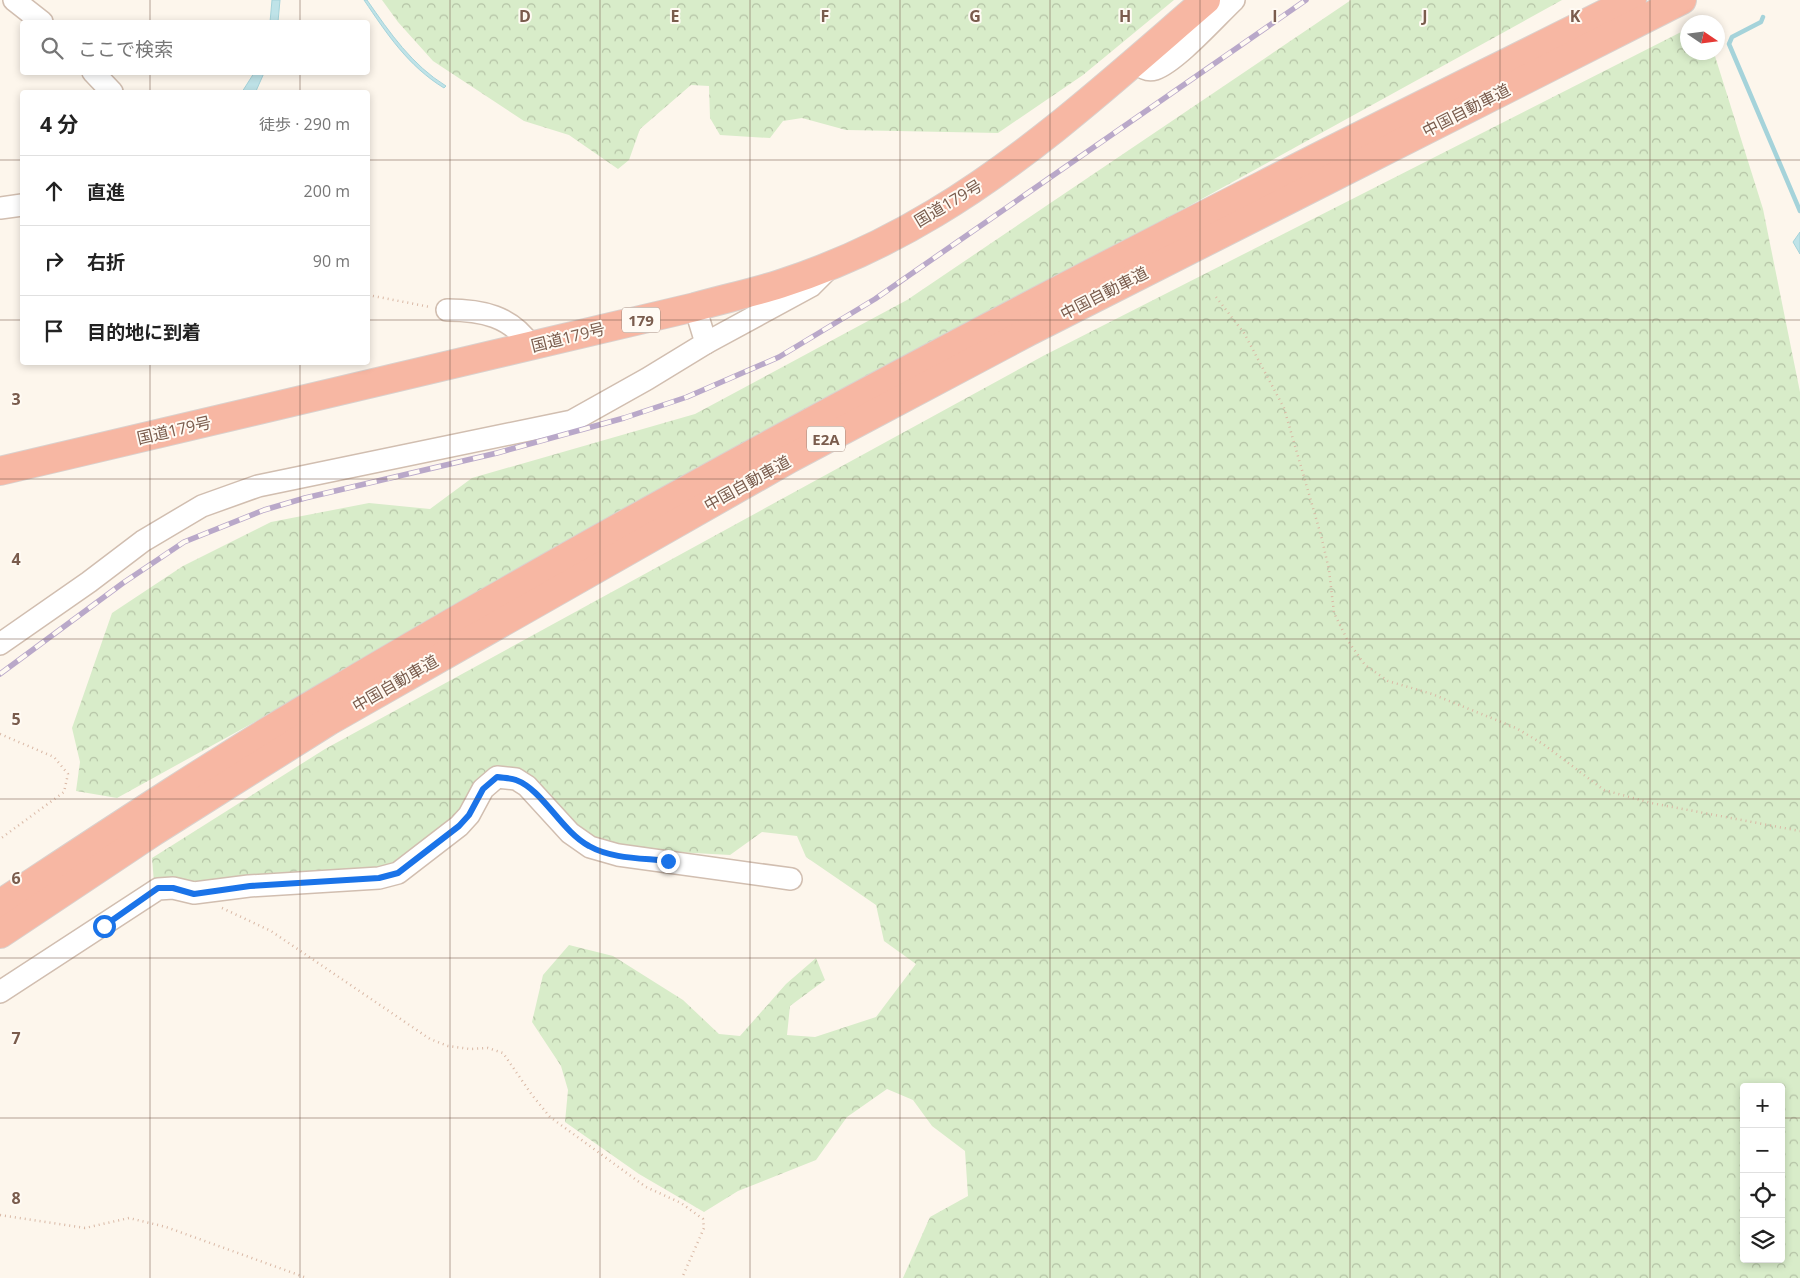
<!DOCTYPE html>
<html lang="ja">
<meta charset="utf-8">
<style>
body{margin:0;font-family:"Open Sans","Noto Sans JP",sans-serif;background:#f6f6f6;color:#222}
.controls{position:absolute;right:15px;bottom:15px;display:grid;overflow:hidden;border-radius:5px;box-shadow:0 2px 8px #0003}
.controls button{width:45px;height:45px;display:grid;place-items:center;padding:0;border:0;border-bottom:1px solid #e0e0e0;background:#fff;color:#222;font:25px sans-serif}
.compass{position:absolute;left:1680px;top:15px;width:45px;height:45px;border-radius:50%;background:#fff;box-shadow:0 2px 8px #0003;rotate:103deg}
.stop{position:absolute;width:15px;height:15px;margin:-11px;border:4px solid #1a73e8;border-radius:50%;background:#fff}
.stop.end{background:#1a73e8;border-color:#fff;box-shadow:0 1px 5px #0008}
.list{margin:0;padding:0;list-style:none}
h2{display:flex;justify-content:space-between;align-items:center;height:65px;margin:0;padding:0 20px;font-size:21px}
h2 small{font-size:16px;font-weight:400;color:#767676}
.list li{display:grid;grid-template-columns:32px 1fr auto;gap:15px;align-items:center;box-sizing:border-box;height:70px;padding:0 20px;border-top:1px solid #e0e0e0}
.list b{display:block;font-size:19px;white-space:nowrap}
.list em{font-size:16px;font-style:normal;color:#767676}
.icon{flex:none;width:28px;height:28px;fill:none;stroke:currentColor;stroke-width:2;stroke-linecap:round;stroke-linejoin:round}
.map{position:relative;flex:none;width:1800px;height:1278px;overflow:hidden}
.search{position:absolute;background:#fff;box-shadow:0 2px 8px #0003;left:20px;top:20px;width:350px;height:55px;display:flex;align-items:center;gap:12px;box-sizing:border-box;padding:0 18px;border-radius:5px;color:#767676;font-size:19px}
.panel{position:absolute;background:#fff;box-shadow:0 2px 8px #0003;left:20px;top:90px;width:350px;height:275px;border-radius:5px}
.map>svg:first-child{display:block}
</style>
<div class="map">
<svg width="1800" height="1278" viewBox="0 0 1800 1278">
<defs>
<pattern id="forest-crowns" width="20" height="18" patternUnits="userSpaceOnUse" patternTransform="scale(1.25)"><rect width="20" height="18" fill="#d8ecc9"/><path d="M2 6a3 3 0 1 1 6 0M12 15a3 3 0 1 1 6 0" fill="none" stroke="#b4c2a5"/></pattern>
</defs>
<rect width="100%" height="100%" fill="#fdf6ec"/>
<g fill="url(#forest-crowns)" fill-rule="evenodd">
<polygon points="382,0 1174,0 1083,75 998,133 846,130 802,118 783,121 770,138 720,135 710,118 709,86 691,85 640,129 629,160 618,169 569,135 524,121 433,61 398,22"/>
<polygon points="1351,0 1562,0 117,798 76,791 80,762 72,728 112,613 183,566 271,522 369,503 430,509 472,478 695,414 907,300"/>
<path d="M1687,29L1688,52L1714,53L1763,209L1800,392V1278H903L930,1217L968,1196L965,1151L932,1126L913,1100L887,1089L847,1117L816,1160L738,1191L704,1212L639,1174L565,1122L568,1090L561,1066L532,1022L543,975L569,945L613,956L683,1000L719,1034L740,1036L786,984L816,958L825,980L790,1006L787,1035L815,1037L876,1017L916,964L884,941L876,905L806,857L797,836L762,832L730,855L621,849L584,835L524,777L470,792L451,822L400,863L325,875L206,887L154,883L152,858L325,749L1043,356ZM1744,1087H1781V1259H1744Z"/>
</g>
<g fill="#bfe3e8" stroke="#a5d3da">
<polygon points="272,0 280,0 278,22 270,22"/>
<path d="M364,0H367C390,33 412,65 446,86L444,88C408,66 387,34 364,0Z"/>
<polygon points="254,73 264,73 256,91 242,92"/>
<polygon points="1800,232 1800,254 1793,242"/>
</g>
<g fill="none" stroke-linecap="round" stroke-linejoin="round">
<polyline stroke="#a5d3da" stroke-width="4.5" points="1763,17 1761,22 1732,37 1729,44 1800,211"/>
<g stroke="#d1beb0" stroke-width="24">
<g id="minor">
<polyline points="14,0 42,22"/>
<path d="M1135,61C1141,66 1146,72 1155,69C1176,62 1216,17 1234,0"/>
<polyline points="93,72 112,92"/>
<polyline points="0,208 22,205"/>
<path d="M447,310C482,310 511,316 531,346"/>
<polyline points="706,343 811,286 825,272"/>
<polyline points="0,644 89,582 143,541 202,506 258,486 572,421 647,379 706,343 695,307"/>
<polyline points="0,992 158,889 173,888 194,893 249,886 379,878 398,873 459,826 469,815 483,789 497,777 516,779 527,786 570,833 590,847 618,855 791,879"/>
</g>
</g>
<g stroke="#dad1cd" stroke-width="30">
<g id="highway">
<path d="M0,471L695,307C723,299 752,293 780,284C833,267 887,242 935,213C1032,155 1120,74 1206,0"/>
<path d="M0,904C102,837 204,769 308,707C620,521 940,349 1263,185C1386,122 1509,62 1632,0"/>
<polyline points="0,934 153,832 329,721 789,459 1028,332 1682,0"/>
</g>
</g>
<g stroke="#d9b8a5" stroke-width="2.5" stroke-dasharray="1 4" stroke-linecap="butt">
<polyline points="368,295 430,307"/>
<polyline points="1216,297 1244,333 1284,408 1322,539 1329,570 1334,613 1348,641 1365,665 1388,681 1432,694 1516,728 1543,744 1604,790 1651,803 1800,831"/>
<polyline points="0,734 54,757 68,774 64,792 0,839"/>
<polyline points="222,908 271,931 430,1039 448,1046 470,1049 488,1048 503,1053 532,1095 550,1117 646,1187 681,1203 703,1219 704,1228 682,1278"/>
<polyline points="0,1215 85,1228 129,1218 166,1227 307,1278"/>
</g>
<use href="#minor" stroke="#fff" stroke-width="21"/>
<use href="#highway" stroke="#f7b7a3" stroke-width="28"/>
<g stroke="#b9a8c9" stroke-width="5.5">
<polyline id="rail" points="0,674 123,583 184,542 264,510 305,498 497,453 624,418 687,397 779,357 875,299 1306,0"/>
</g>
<use href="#rail" stroke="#fffaf3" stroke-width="4" stroke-dasharray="11" stroke-linecap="butt"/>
</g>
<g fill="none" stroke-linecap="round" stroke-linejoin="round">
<path stroke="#1a73e8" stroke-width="6" d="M104,926L158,888H173L194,894L250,886L379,878L398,873L459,826L469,815L483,789L497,777C503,778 511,778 516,780C543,790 561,831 589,846C612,859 642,858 668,861"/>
</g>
<path fill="none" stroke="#7a5c4d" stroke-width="1" stroke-opacity="0.55" d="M150,0V22M300,0V22M450,0V1278M600,0V1278M750,0V1278M900,0V1278M1050,0V1278M1200,0V1278M1350,0V1278M1500,0V1278M1650,0V1278M150,72V92M300,72V92M0,160H22M368,160H1800M0,320H22M368,320H1800M150,362V1278M300,362V1278M0,479H1800M0,639H1800M0,799H1800M0,958H1800M0,1118H1744M1781,1118H1800"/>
<g text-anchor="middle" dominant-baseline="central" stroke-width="4" stroke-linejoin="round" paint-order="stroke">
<g fill="#fffaf3" stroke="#a28b7f" stroke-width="1">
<rect x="622" y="307.5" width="38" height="25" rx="4"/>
<rect x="807" y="426.5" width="38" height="25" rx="4"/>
</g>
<g font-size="15" font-weight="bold" fill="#7a5c4d">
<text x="641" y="320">179</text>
<text x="826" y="439">E2A</text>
</g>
<g font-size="16" fill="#7a5c4d" stroke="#fffaf3">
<text transform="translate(1466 110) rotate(-27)">中国自動車道</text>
<text transform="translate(948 203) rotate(-31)">国道179号</text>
<text transform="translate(1104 293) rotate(-27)">中国自動車道</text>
<text transform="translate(568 337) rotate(-14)">国道179号</text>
<text transform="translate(174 430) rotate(-13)">国道179号</text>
<text transform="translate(747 483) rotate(-29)">中国自動車道</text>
<text transform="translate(395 683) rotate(-30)">中国自動車道</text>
</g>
</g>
<g font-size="16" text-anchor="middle" font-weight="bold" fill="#7a5c4d" stroke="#fffaf3" stroke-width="4" stroke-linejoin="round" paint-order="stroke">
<text x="525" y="22">D</text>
<text x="675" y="22">E</text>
<text x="825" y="22">F</text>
<text x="975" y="22">G</text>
<text x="1125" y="22">H</text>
<text x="1275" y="22">I</text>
<text x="1425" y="22">J</text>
<text x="1575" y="22">K</text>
<text x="16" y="405">3</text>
<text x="16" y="565">4</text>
<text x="16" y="725">5</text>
<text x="16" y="884">6</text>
<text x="16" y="1044">7</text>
<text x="16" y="1204">8</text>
</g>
</svg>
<div class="controls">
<button>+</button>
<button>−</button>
<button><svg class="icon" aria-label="locate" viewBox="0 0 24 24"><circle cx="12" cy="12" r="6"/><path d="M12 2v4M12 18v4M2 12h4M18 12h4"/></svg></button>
<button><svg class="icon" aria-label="layers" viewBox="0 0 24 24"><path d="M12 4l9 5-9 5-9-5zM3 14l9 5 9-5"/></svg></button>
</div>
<svg class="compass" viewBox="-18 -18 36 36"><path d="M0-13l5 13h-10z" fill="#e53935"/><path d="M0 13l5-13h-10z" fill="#767676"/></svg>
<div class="stop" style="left:104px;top:926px"></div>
<div class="stop end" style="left:668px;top:861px"></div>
<div class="search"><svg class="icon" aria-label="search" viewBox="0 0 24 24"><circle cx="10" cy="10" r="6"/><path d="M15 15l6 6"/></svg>ここで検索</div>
<section class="panel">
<h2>4 分<small>徒歩 · 290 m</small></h2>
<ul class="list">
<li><svg class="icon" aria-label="ahead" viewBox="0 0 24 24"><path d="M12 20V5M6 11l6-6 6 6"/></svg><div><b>直進</b></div><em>200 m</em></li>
<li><svg class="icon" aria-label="right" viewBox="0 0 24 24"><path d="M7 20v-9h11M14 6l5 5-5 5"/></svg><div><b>右折</b></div><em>90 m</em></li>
<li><svg class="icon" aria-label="arrive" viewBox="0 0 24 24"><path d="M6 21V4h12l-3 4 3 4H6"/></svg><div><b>目的地に到着</b></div></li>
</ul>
</section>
</div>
